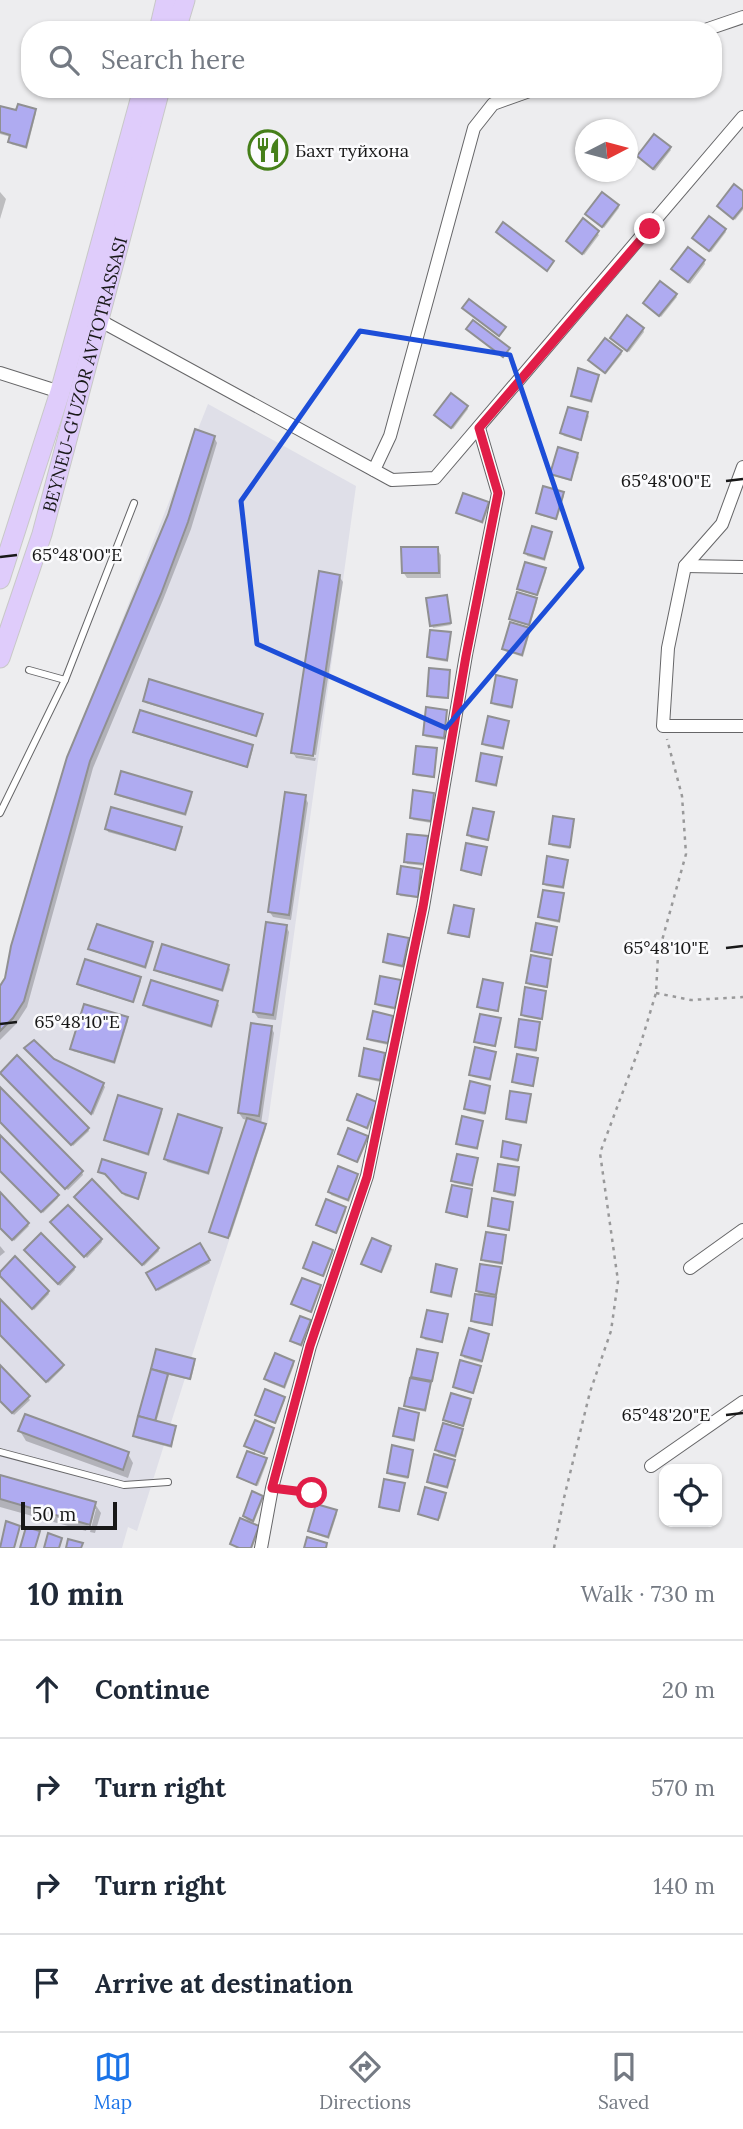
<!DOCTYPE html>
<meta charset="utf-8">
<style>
body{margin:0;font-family:Lora,serif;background:#f6f6f7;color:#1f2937}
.controls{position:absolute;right:21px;bottom:21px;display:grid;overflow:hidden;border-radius:14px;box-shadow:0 2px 5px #0004}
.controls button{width:63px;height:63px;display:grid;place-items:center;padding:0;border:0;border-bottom:2px solid #e0e1e3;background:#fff;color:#1f2937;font:35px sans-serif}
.compass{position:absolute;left:575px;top:119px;width:63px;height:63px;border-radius:50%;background:#fff;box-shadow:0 2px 5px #0004;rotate:84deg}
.scale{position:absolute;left:21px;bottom:18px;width:96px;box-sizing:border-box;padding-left:7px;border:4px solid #181818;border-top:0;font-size:19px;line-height:24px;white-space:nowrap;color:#181818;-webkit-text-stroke:5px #fbfbfd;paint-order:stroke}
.stop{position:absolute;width:21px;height:21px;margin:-16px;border:5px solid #e11d48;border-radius:50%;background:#fff}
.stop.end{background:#e11d48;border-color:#fff;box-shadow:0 2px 7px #0008}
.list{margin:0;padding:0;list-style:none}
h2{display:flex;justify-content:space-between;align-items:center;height:91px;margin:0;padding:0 28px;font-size:30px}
h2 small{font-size:23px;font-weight:400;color:#747a83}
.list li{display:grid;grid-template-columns:46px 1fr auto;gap:21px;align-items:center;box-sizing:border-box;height:98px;padding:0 28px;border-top:2px solid #e0e1e3}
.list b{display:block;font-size:26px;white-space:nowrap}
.list em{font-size:23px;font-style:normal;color:#747a83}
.icon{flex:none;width:38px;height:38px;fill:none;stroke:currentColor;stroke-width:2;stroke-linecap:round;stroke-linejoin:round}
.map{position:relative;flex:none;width:743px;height:1548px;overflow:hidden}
.search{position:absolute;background:#fff;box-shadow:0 2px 5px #0004;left:21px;right:21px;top:21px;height:77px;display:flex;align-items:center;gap:18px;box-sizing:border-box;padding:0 24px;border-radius:28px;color:#747a83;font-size:26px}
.sheet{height:483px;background:#fff}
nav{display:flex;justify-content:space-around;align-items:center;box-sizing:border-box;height:98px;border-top:2px solid #e0e1e3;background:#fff;font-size:19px;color:#747a83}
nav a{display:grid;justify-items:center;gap:4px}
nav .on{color:#1a73e8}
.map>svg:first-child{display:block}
</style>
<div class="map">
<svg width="743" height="1548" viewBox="0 0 743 1548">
<rect width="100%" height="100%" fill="#ededef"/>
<polygon fill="#dfdfe8" points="208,404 356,486 268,1122 213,1289 137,1531 128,1527 122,1548 0,1548 0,986 5,977 71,748"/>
<g fill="#0003">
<polygon points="0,108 17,112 35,111 36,113 27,149 11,144 11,137 0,134"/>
<polygon points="669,148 671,150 655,171 639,157"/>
<polygon points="0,192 6,199 0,219"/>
<polygon points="743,193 743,210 735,220 719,206"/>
<polygon points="618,206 619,208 604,228 589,217"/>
<polygon points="583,221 599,235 584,255 569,243"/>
<polygon points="725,230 726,232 711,252 696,241"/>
<polygon points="704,261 705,264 690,284 673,270"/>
<polygon points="675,295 677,297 661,317 645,304"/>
<polygon points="643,329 644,332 629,352 614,340"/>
<polygon points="620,352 622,354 606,374 590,360"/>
<polygon points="597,376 599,379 592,403 574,398 572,395"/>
<polygon points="467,407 468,409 453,429 437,418"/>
<polygon points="587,414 589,416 581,441 564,436 562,433"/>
<polygon points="214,437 217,443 191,529 163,600 93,768 27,1007 16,1024 0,1040 0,989 6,979"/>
<polygon points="577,454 579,457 571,481 554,476 552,474"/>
<polygon points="562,493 564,496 557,520 539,515 537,513"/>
<polygon points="488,504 489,506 483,524 458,513"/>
<polygon points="551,534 552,536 545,561 527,556 526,553"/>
<polygon points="437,549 441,555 441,578 407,578 403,572"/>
<polygon points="544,569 546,572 538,596 521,591 519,588"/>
<polygon points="339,576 343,582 316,755 295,751 295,755 316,758 315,761 296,758 293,752"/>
<polygon points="446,597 451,625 433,628 432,625"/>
<polygon points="536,599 537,602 530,626 512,621 510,618"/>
<polygon points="529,630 530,632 523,657 505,651 504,649"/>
<polygon points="450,634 448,662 430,659 428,657"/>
<polygon points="449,671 449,699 430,698 429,695"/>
<polygon points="516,681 512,709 494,705 493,703"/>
<polygon points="144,701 261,716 263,718 257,737 146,703"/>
<polygon points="446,712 444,740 426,737 424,735"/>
<polygon points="507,722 504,750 485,746 484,744"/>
<polygon points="135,731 252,747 253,749 248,768 136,734"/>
<polygon points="436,750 434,778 416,776 415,774"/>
<polygon points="501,759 497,787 479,783 478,781"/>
<polygon points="191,793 192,796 186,816 118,796 116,794"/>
<polygon points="433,795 431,823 413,820 412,818"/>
<polygon points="305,797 308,803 291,920 273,917 269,911"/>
<polygon points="493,814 489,841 471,838 469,835"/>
<polygon points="573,821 570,849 552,846 551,843"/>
<polygon points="107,829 181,829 182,831 176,851 108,832"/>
<polygon points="427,838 426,866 407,864 406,862"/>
<polygon points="486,848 482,876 464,872 463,870"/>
<polygon points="567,861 564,889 546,886 544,884"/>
<polygon points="420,870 419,898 400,896 399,894"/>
<polygon points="563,895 560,923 541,919 540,917"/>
<polygon points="473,911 470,938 451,935 450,932"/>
<polygon points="286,926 289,932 276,1020 258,1018 254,1012"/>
<polygon points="556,928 553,956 534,953 533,951"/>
<polygon points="408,940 404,968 386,964 385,962"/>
<polygon points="152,944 153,946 146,969 92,951 90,949"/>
<polygon points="550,960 547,988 529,985 528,983"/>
<polygon points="228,967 230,969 223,992 158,972 156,969"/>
<polygon points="140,978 141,981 134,1003 80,986 79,984"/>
<polygon points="400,982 396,1010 378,1006 376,1003"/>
<polygon points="502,985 498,1012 480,1009 479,1006"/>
<polygon points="545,992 542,1020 524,1017 523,1015"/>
<polygon points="217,1003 219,1005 212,1028 147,1008 145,1005"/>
<polygon points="392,1017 388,1045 370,1041 369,1039"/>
<polygon points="127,1019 128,1021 115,1064 73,1051 72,1048"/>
<polygon points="500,1020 496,1047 478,1044 476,1041"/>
<polygon points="539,1024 536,1052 518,1049 517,1046"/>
<polygon points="271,1027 274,1033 261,1124 266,1128 230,1237 212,1231 248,1120 243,1119 239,1113"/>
<polygon points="28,1051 103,1084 105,1087 93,1115"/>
<polygon points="494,1053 491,1081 473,1077 471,1075"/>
<polygon points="384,1054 380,1082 362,1078 361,1076"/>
<polygon points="536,1060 534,1087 516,1084 514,1082"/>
<polygon points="3,1075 88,1129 89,1131 73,1146"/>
<polygon points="489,1087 485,1115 467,1111 466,1109"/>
<polygon points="0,1089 82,1172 83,1175 68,1190 0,1121"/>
<polygon points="530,1096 527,1124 509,1121 507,1118"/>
<polygon points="377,1106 368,1130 349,1120"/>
<polygon points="161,1111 162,1113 149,1156 107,1142 106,1140"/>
<polygon points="481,1122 478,1150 460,1146 458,1144"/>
<polygon points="221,1130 222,1132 209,1175 167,1162 166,1159"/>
<polygon points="366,1137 368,1139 358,1163 341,1156 340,1154"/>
<polygon points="0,1138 58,1198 43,1213 0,1170"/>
<polygon points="519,1146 518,1162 504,1159 502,1157"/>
<polygon points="477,1159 473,1187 454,1183 453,1181"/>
<polygon points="518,1169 515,1197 497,1193 496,1191"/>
<polygon points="100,1172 145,1175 146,1177 139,1200 125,1196 108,1177"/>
<polygon points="357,1175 358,1178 349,1202 331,1195 330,1192"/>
<polygon points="471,1190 468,1218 449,1214 448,1212"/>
<polygon points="0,1195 29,1226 14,1241 0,1227"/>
<polygon points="78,1199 158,1249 159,1251 144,1266"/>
<polygon points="512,1203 509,1231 491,1228 490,1226"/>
<polygon points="345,1208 346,1211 337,1234 319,1227 318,1225"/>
<polygon points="54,1225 101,1240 102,1242 87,1258"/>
<polygon points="505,1237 503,1265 485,1262 483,1260"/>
<polygon points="200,1245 210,1263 158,1291 149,1273"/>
<polygon points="0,1246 5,1252 0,1256"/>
<polygon points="390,1247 392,1249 382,1273 365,1266 363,1264"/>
<polygon points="332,1251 333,1253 324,1277 306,1270 305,1268"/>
<polygon points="27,1252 74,1268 75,1270 60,1286"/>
<polygon points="500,1269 497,1296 494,1296 496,1301 492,1326 474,1323 473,1321 480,1296 477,1291"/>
<polygon points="456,1270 452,1298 434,1294 432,1292"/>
<polygon points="1,1277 48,1292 49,1294 34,1310"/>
<polygon points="320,1287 321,1289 312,1313 295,1306 293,1304"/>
<polygon points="0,1302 62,1366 63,1368 48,1383 0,1334"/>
<polygon points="447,1316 443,1343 425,1340 423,1337"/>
<polygon points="309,1322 311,1324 302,1347 293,1343 292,1341"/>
<polygon points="488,1335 489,1338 482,1363 464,1358 463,1355"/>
<polygon points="158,1351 194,1360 195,1363 191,1380 169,1375 156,1423 175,1428 172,1448 136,1438 135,1436"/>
<polygon points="436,1355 433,1382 428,1382 431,1386 426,1412 408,1408 406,1405 416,1381 413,1376"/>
<polygon points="293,1362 294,1365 285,1389 268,1382 266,1379"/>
<polygon points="480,1367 481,1370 474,1394 456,1389 455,1387"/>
<polygon points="0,1368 30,1400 14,1415 0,1400"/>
<polygon points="284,1398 285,1400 276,1424 258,1417 257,1415"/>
<polygon points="470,1400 471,1403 464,1427 446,1422 445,1420"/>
<polygon points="418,1414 415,1442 397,1438 395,1436"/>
<polygon points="273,1429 274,1432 265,1455 248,1448 246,1446"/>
<polygon points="462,1430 463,1433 456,1458 438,1453 437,1450"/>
<polygon points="20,1431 128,1454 133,1463 128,1478 26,1441"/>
<polygon points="412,1451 408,1479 390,1475 389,1473"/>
<polygon points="266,1460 267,1462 258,1486 240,1479 239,1477"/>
<polygon points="454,1462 455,1464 448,1489 430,1484 429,1481"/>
<polygon points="0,1477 95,1504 101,1513 95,1533 90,1532 96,1509 93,1509 86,1531 0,1507"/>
<polygon points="404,1485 400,1512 382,1509 381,1506"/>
<polygon points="444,1494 446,1497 440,1519 420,1513"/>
<polygon points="262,1497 263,1499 253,1525 260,1529 252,1548 233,1546 231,1544 249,1523 244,1516"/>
<polygon points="335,1512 337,1514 329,1539 312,1533 310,1531"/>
</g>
<g fill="#afabf1" stroke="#909092" stroke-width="2">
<polygon points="18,104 36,109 26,147 8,142 10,135 0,132 0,106 16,110"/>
<polygon points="654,134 671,147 653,169 637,156"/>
<polygon points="734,184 743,191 743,207 733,219 717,206"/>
<polygon points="602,192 619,205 602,227 585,214"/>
<polygon points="709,216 726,229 709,251 692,238"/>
<polygon points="583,218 599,231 582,254 566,241"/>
<polygon points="503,222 554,261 547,271 496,232"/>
<polygon points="688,247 705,260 688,282 671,269"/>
<polygon points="660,281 677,294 659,316 643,303"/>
<polygon points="469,299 506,327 499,336 462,308"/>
<polygon points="627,315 644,328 627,351 610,338"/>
<polygon points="473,320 510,348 503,357 466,329"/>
<polygon points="605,338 622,351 605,373 588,360"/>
<polygon points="578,368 599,375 591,401 571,396"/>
<polygon points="451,393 468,406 451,428 434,415"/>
<polygon points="568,407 588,412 581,440 560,433"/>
<polygon points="195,429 215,436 188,522 161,594 90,761 24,1001 13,1018 0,1031 0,986 5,978 11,946 67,757 168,515"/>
<polygon points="558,447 578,453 571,480 550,474"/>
<polygon points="543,486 564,492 556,519 536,513"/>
<polygon points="463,493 489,502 482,522 456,513"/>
<polygon points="532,526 552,532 544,559 524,553"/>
<polygon points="401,547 438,547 439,573 402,573"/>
<polygon points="525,562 546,568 537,595 517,589"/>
<polygon points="319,571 340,575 313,756 291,753"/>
<polygon points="517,592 537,598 529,625 509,619"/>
<polygon points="447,595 451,623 430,626 426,598"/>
<polygon points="510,622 530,628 522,655 502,649"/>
<polygon points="430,630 451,632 447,660 427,657"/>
<polygon points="429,668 450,670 448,698 427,696"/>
<polygon points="496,675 517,680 512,707 491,703"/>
<polygon points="149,679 263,714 256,736 143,701"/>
<polygon points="426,707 447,710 444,738 423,735"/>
<polygon points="140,710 253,745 247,767 133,732"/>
<polygon points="488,716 509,721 503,748 482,744"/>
<polygon points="416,746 437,748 434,777 413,774"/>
<polygon points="481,753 502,757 496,785 476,781"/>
<polygon points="121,771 192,792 185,814 115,794"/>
<polygon points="413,790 434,793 431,821 410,818"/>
<polygon points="285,792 306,795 289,915 268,912"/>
<polygon points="111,807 182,827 175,850 105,829"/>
<polygon points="473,808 494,812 488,840 467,835"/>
<polygon points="553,816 574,819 570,847 549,844"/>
<polygon points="407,834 428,836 425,864 404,862"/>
<polygon points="466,843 487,847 481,875 461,870"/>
<polygon points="547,856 568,860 563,887 543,884"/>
<polygon points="401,866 421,869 418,897 397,894"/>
<polygon points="543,890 564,893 559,921 538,917"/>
<polygon points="454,905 474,909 469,937 448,933"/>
<polygon points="266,922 287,925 273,1015 253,1012"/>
<polygon points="536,923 557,927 552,955 531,951"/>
<polygon points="97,924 153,942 145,967 88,949"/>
<polygon points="388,934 409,938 403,966 383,962"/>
<polygon points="162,944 229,965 222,990 154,970"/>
<polygon points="531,955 551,959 547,987 526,983"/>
<polygon points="85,959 141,977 133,1002 77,984"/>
<polygon points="380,976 401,980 395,1008 375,1004"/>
<polygon points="483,979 503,983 498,1011 477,1007"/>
<polygon points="151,980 218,1001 211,1026 143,1005"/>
<polygon points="525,987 546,991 542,1019 521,1015"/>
<polygon points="84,1004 128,1017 114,1062 70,1049"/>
<polygon points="373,1011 393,1016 388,1043 367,1039"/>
<polygon points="480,1014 501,1018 495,1046 474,1042"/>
<polygon points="519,1019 540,1022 536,1050 515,1047"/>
<polygon points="251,1023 272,1026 259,1116 238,1113"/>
<polygon points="34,1040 54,1059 104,1083 91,1114 24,1048"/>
<polygon points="475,1047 496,1052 490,1079 469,1075"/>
<polygon points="364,1048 385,1053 380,1080 359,1076"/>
<polygon points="517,1054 538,1058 533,1086 512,1082"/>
<polygon points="17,1055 89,1128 71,1145 0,1073"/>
<polygon points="470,1081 490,1086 485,1113 464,1109"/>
<polygon points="0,1087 83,1171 65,1189 0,1122"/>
<polygon points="510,1091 531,1094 526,1122 506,1119"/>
<polygon points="357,1094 377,1102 367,1128 347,1120"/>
<polygon points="118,1095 162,1109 148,1154 104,1140"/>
<polygon points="178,1114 222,1128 208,1173 164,1159"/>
<polygon points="462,1116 483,1121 477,1148 456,1144"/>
<polygon points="247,1118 266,1124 228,1238 209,1232"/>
<polygon points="348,1128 368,1136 357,1162 338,1154"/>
<polygon points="0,1135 59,1195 41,1212 0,1171"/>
<polygon points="503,1141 521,1145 518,1160 501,1157"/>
<polygon points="457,1154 478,1158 472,1185 451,1181"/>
<polygon points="102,1159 146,1173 138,1199 122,1193 105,1174 98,1172"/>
<polygon points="498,1164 519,1167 515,1195 494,1191"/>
<polygon points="338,1166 358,1174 348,1200 328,1192"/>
<polygon points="92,1179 159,1248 142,1265 74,1197"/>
<polygon points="452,1185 472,1189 467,1217 446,1212"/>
<polygon points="0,1192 29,1223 12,1240 0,1228"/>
<polygon points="492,1198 513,1202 509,1230 488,1226"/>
<polygon points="326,1199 346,1207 336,1233 316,1225"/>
<polygon points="68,1205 102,1239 84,1257 50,1222"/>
<polygon points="486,1232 506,1235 502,1263 481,1260"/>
<polygon points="41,1233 75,1267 58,1284 24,1250"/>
<polygon points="372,1238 391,1246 381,1272 361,1264"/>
<polygon points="313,1242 333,1250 323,1276 303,1268"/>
<polygon points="200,1243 210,1260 156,1290 146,1273"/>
<polygon points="15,1256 49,1291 32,1309 0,1276 0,1272"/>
<polygon points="436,1264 457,1269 451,1296 431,1292"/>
<polygon points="480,1264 501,1267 496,1295 476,1291"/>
<polygon points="302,1278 321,1285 311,1312 291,1304"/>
<polygon points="475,1294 496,1297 492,1325 471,1321"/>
<polygon points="0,1299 64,1365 46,1382 0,1335"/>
<polygon points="427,1310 448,1314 442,1342 421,1337"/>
<polygon points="300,1316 311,1320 301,1345 290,1341"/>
<polygon points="469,1328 489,1334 482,1361 461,1355"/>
<polygon points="156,1349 195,1359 190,1379 151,1369"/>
<polygon points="417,1349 438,1353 432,1381 411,1377"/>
<polygon points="275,1353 294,1361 284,1387 264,1379"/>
<polygon points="460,1360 481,1366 473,1393 453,1387"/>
<polygon points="0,1365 30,1396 12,1413 0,1401"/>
<polygon points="151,1369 168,1374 155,1421 138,1416"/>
<polygon points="410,1378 431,1382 425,1410 404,1406"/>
<polygon points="265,1389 285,1397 275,1423 255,1415"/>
<polygon points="451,1393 471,1399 463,1426 443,1420"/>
<polygon points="399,1408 419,1413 414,1440 393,1436"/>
<polygon points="25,1414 129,1452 123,1470 18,1431"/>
<polygon points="138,1416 176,1426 171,1446 133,1436"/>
<polygon points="255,1420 274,1428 264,1454 244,1446"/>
<polygon points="443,1423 463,1429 455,1456 435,1450"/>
<polygon points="392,1445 413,1450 408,1477 387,1473"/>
<polygon points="247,1451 267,1458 256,1485 237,1477"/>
<polygon points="434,1454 455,1460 447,1487 427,1482"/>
<polygon points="0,1475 96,1502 90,1525 0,1499"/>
<polygon points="384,1479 405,1483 399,1511 379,1507"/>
<polygon points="425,1487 446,1493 438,1520 418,1514"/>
<polygon points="252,1491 263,1496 253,1521 243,1516"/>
<polygon points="316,1504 337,1510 328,1537 308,1531"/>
<polygon points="240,1518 259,1526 251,1548 239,1548 230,1544"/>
<polygon points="6,1521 20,1526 14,1548 0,1548"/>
<polygon points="26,1527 40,1531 35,1548 20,1548"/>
<polygon points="48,1533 62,1538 59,1548 44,1548"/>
<polygon points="307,1537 327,1543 326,1548 304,1548"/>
<polygon points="68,1539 83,1543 81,1548 66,1548"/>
</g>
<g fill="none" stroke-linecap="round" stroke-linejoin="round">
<g stroke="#666668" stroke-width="8">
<g id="service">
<polyline points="65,680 134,503"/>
<polyline points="0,813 65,680 29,670"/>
<polyline points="0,1452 124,1485 168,1482"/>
</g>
</g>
<g stroke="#666668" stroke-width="14">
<g id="minor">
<polyline points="705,30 743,17"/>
<polyline points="99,320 392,480 435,478 743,117"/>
<polyline points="0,373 60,392"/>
<polyline points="743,467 722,524 685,566 668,648 663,726 743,726"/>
<polyline points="374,470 390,436 474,128 493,104 535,89"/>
<polyline points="685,566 743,567"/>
<polyline points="690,1268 743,1230"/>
<polyline points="651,1466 743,1402"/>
<polyline points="261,1548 272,1488 310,1346 367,1176 423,907 466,655 498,493 479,428"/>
</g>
</g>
<g stroke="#c8c8c8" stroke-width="21">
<g id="trunk">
<polyline points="159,30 166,0"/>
<polyline points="176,30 185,0"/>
<polyline points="0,579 60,392 143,89"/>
<path id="s1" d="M0,658L42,534L160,89"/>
</g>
</g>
<g stroke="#99999a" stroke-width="2.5" stroke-dasharray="3.5 5" stroke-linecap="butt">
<polyline points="656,993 691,1000 743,997"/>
<polyline points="282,1489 312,1493"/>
<polyline points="554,1548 564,1498 590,1392 611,1331 618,1281 600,1153 640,1046 656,993 658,955 686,854 682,796 667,739"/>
</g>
<use href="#service" stroke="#fff" stroke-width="6"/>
<use href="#minor" stroke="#fff" stroke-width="12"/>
<use href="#trunk" stroke="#dfccfb" stroke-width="19"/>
</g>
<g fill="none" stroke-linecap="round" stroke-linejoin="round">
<polyline stroke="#e11d48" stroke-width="9" points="312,1493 272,1488 310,1346 367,1177 423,907 466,656 498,493 479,428 650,229"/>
</g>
<path fill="none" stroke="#1d4ed8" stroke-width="5" stroke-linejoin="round" d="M360,331L510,355L582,568L446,728L257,644L241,501Z"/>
<path fill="none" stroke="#181818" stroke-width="2.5" d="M726,481L743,479M0,557L17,555M726,948L743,946M0,1024L17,1022M726,1415L743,1413"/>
<defs>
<g id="restaurant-ring" transform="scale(2.0125)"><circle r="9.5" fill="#fbfbfd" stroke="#457f19" stroke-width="1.5"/><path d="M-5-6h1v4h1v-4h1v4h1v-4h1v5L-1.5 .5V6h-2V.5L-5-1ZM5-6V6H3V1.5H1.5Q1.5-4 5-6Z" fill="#457f19"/></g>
</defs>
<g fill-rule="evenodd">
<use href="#restaurant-ring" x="268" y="150"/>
</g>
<g text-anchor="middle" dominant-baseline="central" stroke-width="5" stroke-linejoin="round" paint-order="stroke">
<g font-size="18" fill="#181818" stroke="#fbfbfd" text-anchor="start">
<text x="295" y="150">Бахт туйхона</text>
</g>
<g font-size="18" fill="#181818" stroke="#fbfbfd">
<text stroke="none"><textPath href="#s1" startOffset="296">BEYNEU-G'UZOR AVTOTRASSASI</textPath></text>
</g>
</g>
<g font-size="18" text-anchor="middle" fill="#181818" stroke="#fbfbfd" stroke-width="5" stroke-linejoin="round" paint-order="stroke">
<text x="666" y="487">65°48'00"E</text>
<text x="77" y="561">65°48'00"E</text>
<text x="666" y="954">65°48'10"E</text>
<text x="77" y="1028">65°48'10"E</text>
<text x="666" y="1421">65°48'20"E</text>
</g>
</svg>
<div class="controls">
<button><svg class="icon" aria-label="locate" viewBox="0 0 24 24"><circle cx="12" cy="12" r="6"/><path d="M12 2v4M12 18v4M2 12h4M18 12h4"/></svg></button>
</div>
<svg class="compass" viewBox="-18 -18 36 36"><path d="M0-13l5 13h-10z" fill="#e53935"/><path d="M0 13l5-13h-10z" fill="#747a83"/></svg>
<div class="scale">50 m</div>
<div class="stop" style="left:312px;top:1493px"></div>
<div class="stop end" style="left:650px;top:229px"></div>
<div class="search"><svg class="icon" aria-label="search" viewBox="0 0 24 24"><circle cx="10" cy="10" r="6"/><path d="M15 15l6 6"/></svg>Search here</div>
</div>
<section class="sheet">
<h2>10 min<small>Walk · 730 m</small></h2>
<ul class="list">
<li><svg class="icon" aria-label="ahead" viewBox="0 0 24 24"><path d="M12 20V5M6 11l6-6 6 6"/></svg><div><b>Continue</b></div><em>20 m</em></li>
<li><svg class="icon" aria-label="right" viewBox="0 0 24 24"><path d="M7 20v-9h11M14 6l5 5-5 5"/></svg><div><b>Turn right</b></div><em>570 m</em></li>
<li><svg class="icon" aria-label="right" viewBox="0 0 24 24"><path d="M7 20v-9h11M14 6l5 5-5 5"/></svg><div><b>Turn right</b></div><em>140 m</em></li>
<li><svg class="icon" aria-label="arrive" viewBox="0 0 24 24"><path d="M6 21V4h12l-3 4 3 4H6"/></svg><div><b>Arrive at destination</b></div></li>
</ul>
</section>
<nav>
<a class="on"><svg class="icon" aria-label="map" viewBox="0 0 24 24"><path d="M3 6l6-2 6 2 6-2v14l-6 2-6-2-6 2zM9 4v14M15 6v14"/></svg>Map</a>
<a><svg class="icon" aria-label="directions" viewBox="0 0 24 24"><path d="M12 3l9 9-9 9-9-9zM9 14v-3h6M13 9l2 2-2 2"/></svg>Directions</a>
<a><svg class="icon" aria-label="saved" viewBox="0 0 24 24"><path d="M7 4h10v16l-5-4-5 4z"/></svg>Saved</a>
</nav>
